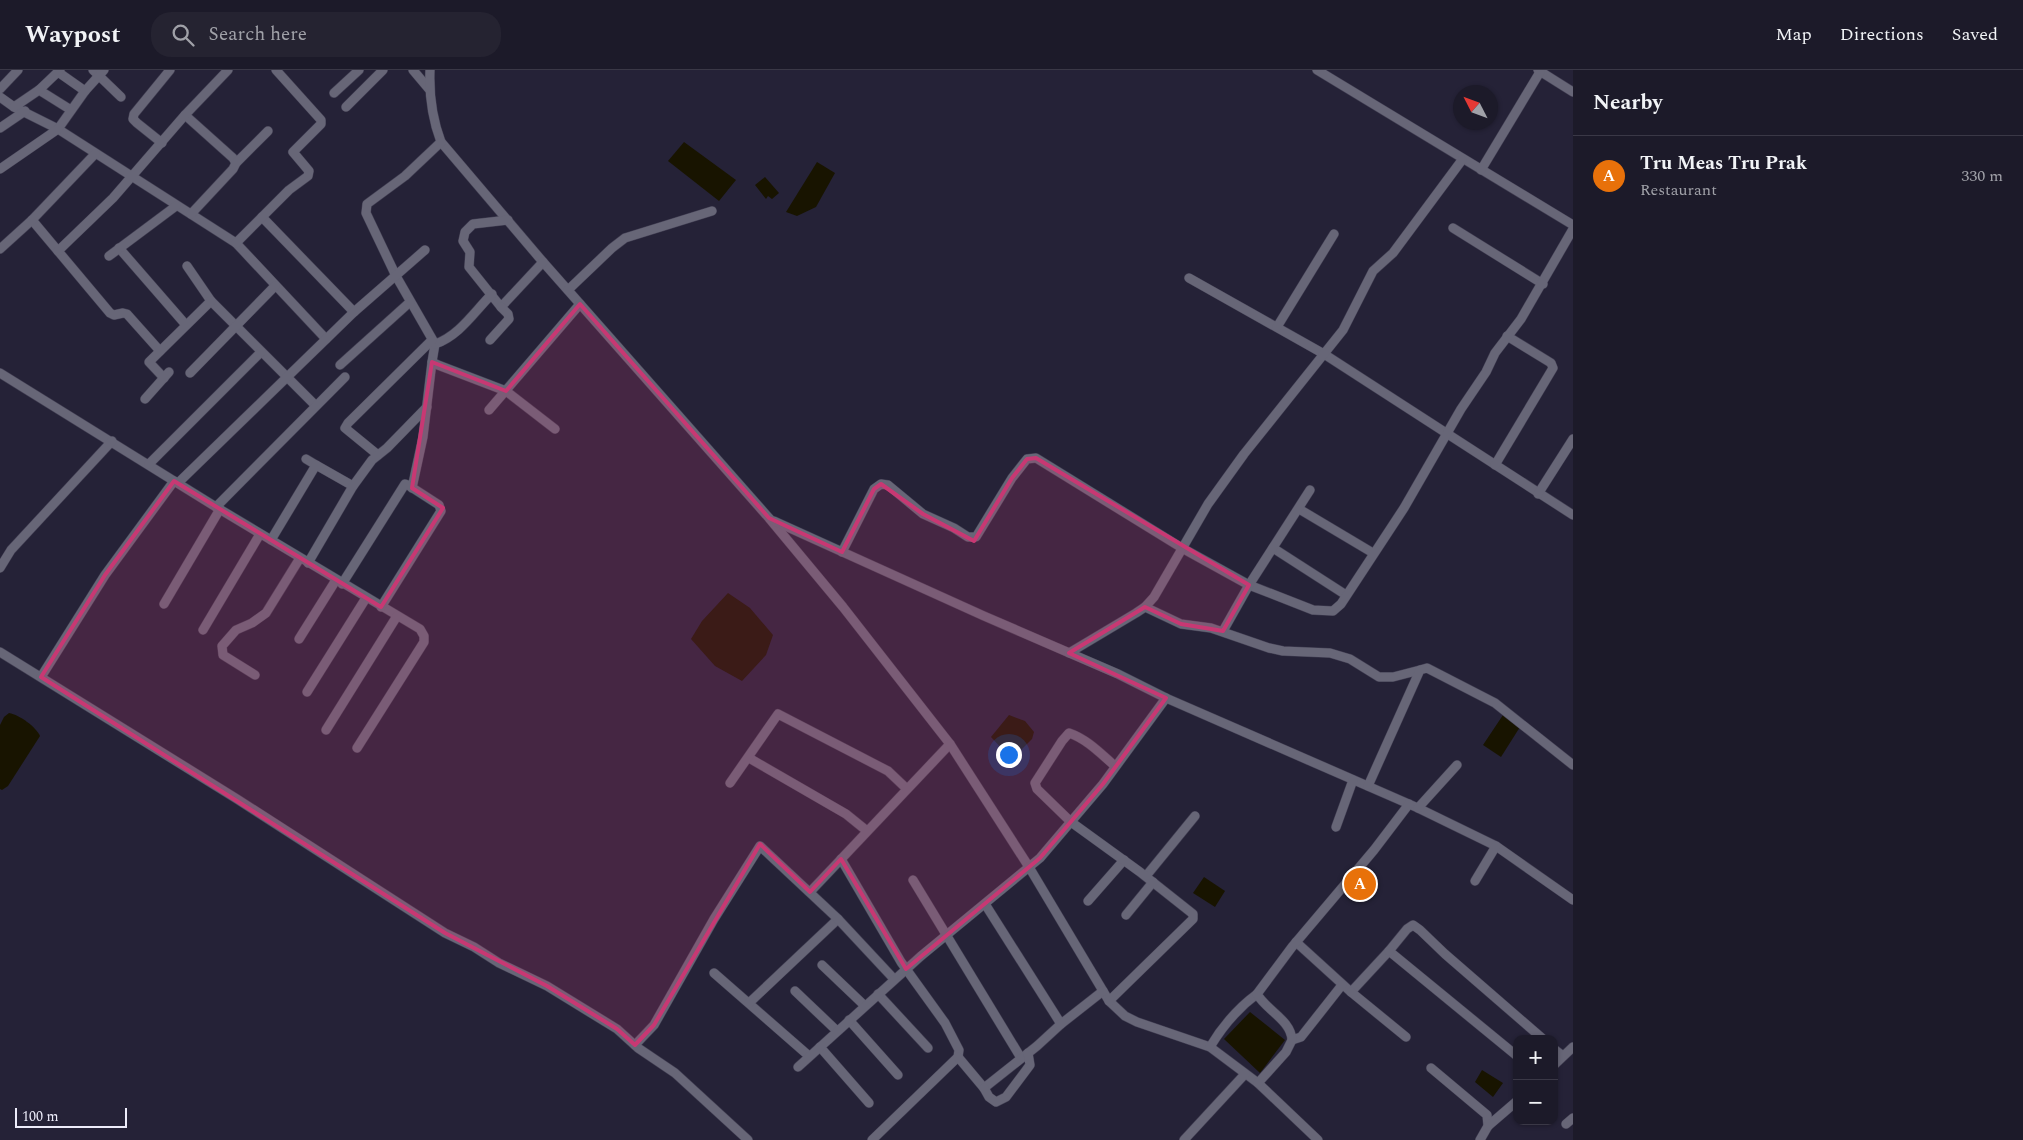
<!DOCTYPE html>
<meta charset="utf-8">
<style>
body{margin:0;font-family:Spectral,serif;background:#252331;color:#f1f3f6}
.controls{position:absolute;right:15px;bottom:15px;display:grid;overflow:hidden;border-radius:10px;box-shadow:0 1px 4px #0004}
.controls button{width:45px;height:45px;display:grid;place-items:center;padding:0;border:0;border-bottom:1px solid #3a3846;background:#1c1a29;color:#f1f3f6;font:25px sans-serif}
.compass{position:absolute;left:1453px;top:15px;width:45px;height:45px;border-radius:50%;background:#1c1a29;box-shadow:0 1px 4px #0004;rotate:312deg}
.scale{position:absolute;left:15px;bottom:12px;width:112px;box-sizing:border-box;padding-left:5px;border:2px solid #edecfa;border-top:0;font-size:14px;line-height:18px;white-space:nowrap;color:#edecfa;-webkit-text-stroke:4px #252237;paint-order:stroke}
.you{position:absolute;left:1008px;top:684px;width:18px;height:18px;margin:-12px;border:4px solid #fff;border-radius:50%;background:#1a73e8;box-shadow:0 0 0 8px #1a73e833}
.badge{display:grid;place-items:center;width:32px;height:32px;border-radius:50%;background:#db2777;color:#fff;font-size:16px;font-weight:700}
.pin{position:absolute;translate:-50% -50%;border:2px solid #fff;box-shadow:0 1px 5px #0006}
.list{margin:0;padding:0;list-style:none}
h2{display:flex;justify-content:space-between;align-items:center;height:65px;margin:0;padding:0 20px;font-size:21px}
h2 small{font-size:16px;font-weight:400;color:#a0a1a8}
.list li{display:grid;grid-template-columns:32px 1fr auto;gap:15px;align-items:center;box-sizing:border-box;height:80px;padding:0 20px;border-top:1px solid #3a3846}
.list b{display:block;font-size:19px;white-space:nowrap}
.list p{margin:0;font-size:16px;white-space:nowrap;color:#a0a1a8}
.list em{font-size:16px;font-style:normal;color:#a0a1a8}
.icon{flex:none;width:28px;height:28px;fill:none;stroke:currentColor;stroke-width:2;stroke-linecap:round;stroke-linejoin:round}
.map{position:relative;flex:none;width:1573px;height:1070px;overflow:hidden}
header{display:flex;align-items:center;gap:30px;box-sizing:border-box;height:70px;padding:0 25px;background:#1c1a29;border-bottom:1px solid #3a3846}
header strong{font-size:24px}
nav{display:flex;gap:28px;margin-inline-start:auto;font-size:18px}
.search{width:350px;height:45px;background:#252331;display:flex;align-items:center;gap:12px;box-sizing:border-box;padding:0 18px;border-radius:20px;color:#a0a1a8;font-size:19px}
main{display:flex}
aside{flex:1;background:#1c1a29}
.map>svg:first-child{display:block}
</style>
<header>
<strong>Waypost</strong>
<div class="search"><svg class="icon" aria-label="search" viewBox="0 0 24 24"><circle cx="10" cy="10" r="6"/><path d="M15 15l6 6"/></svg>Search here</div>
<nav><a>Map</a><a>Directions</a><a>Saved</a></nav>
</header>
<main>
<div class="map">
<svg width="1573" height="1070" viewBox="0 0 1573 1070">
<rect width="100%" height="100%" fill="#252237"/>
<g fill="#181400">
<polygon points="684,72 736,110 719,131 668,91"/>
<polygon points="817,92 835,103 816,137 797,146 786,142"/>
<polygon points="765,107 779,123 772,129 768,126 766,129 755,115"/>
<polygon points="728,523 750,538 773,565 766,585 742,611 715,596 691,569 702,551"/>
<path d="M9,643C20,645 36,657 40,666L8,716L2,720L0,719V655L4,647Z"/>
<polygon points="1009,645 1025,651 1034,662 1032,669 1017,684 1005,682 991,667"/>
<polygon points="1503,645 1520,657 1501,687 1483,675"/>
<polygon points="1204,807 1225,821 1215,837 1193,823"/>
<polygon points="1250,942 1285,970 1260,1003 1224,969"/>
<polygon points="1482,1000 1503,1013 1493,1027 1475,1012"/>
</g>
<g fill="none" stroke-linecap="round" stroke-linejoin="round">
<g stroke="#413e52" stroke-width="10">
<g id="minor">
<polyline points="93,0 121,27"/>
<polyline points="413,0 429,19"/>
<path d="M430,0C429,25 432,48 441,72L543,192L769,448L843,537L950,674L1029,797L1109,931L1125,946L1137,952L1210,977L1258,1013L1318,1070"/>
<polyline points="1317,0 1573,155"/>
<polyline points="1538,0 1573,22"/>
<polyline points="58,2 85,21"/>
<polyline points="0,19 18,0"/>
<polyline points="39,20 71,40"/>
<polyline points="334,23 359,0"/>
<polyline points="0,27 14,37 58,59 236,173 326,269"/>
<polyline points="14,37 39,20 60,0"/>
<polyline points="346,37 383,0"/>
<polyline points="185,45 233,88 236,93"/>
<polyline points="0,58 25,41"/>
<polyline points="441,72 405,106 367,134 366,143 396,206 435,274 432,292 438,295 506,321 555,359"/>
<polyline points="162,73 137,53 133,49 134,44 170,0"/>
<polyline points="0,99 58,59 85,21 104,0"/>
<polyline points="1481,100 1540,2"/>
<polyline points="191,144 233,99 236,93 268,61"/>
<polyline points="262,147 354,242"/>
<polyline points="32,150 110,243 114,245 123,243 127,244 160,281"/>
<polyline points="508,150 473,154 465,162 463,171 470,182 469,197 501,237 543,192"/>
<polyline points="1453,158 1543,214"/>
<polyline points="236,173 289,120 308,106 309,101 293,82 321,54 321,50 276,0"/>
<polyline points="119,178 186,255"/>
<polyline points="0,179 32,150 95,84"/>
<polyline points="58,181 113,128 185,45 228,0"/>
<polyline points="109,186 176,136"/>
<polyline points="187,196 211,231 315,335"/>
<polyline points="1189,208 1324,284 1573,445"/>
<polyline points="568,220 612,178 625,168 712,141"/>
<polyline points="1277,257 1334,164"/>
<polyline points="490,270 509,249 508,244 501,237"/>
<path d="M435,274C459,266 474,242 492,224"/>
<polyline points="340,295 410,232"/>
<polyline points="0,303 216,437 420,559 424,566 424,572 357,678"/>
<polyline points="190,303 275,216"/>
<polyline points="164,308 149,292 211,231"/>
<polyline points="145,329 169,302"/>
<polyline points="489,340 580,234"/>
<polyline points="378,385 345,358 348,353 432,270"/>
<polyline points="306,389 316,395"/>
<polyline points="149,394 261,282"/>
<polyline points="1495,395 1553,298 1551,293 1507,266"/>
<polyline points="178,413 354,242 425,180"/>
<polyline points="412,418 423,367 432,292"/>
<polyline points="1538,424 1573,369"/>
<polyline points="216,437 345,307"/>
<polyline points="1299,439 1373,483"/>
<polyline points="774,451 984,546 1118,604 1166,628 1418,738 1496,776 1573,830"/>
<polyline points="271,470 316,395 353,416"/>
<polyline points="1273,478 1346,525"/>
<polyline points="842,482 874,419 881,414 888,415 923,444 954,458 968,467 976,467 1012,408 1027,389 1036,388 1182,478 1249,515 1313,540 1333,541 1341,534 1404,438 1461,339 1486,302 1495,283 1521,249 1573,159"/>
<polyline points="308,493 353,416 372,390 387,378 427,337"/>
<polyline points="0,498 11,480 112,371"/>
<polyline points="342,514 405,414 408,415 439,435 441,441 381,537"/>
<polyline points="164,534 220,439"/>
<polyline points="1145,537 1181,554 1211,558 1269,578 1283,581 1330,583 1350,589 1379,607 1393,607 1420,600"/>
<polyline points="203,560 260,464"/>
<polyline points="1223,561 1249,515 1310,420"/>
<polyline points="299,569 336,510"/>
<polyline points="0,582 237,729 445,863 474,877 499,893 547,916 617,959 638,978 675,1003 748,1070"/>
<polyline points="1069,583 1136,543 1145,537 1154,527 1208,434 1244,384 1343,260 1373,201 1393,183 1462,90"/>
<polyline points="255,605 223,585 222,576 236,560 252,553 266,543 300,488"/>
<polyline points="41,607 105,505 174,411"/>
<polyline points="307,622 366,528"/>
<polyline points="326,660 397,546"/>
<polyline points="749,688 846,744 867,761"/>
<polyline points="730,713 778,644 888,701 907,719"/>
<polyline points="1368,716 1420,600 1427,598 1495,633 1573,695"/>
<polyline points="1418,738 1457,695"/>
<polyline points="1336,757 1353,710"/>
<polyline points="841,789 901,892 945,953 959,980 958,987 872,1070"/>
<polyline points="1146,806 1195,746"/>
<polyline points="913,810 1021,988"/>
<polyline points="1475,811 1496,776"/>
<polyline points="810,822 950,674"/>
<polyline points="1088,831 1124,790"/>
<polyline points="985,834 1061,954"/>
<polyline points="1126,845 1153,812"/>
<polyline points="1296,872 1351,922 1389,881 1517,986"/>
<polyline points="1389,881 1407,859 1413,855 1420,860 1445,884 1543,969"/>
<polyline points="822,895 865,936"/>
<polyline points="714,903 809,986"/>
<polyline points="795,921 837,961"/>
<polyline points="1351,922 1406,967"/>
<polyline points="878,924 928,978"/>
<path d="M1109,931L1193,849V844L1140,802L1071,752L1037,719L1035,713L1062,671L1069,663C1087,669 1101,684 1115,696"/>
<polyline points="749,933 838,849"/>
<polyline points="849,950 898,1005"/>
<polyline points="1292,970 1301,967 1342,915"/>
<polyline points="635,975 654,955 714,849 760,776 838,849 894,909"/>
<polyline points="820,977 869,1033"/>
<path d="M1210,977C1222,957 1238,938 1257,924"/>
<polyline points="1554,979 1563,986"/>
<polyline points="958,987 984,1018 1037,976 1061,954 1103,921"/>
<polyline points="1554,995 1573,977"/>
<polyline points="798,997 921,886 1040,788 1103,714 1166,628"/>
<polyline points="1431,998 1487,1045 1488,1056 1480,1070"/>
<path d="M1258,1013L1286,982L1292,970C1291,950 1266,940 1257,924L1292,877L1374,780L1409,734"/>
<polyline points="984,1018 989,1027 996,1032 1006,1027 1030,995 1028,983"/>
<polyline points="1566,1054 1573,1048"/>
<polyline points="1488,1056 1517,1031"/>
<polyline points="1184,1070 1245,1004"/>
</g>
</g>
<use href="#minor" stroke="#676677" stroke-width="9"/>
</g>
<path fill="#c83873" fill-opacity="0.2" stroke="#c83873" stroke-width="4" stroke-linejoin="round" d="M580,234L769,448L842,482L874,419L881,414L923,444L974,471L1012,408L1027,389L1036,388L1249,515L1223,561L1181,554L1145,537L1069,583L1166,628L1103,714L1040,788L906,899L841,789L810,822L760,774L654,955L635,975L617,959L547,916L445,863L41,607L105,505L174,411L381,537L443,438L412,418L432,292L506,321Z"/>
</svg>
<div class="controls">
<button>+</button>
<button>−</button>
</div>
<svg class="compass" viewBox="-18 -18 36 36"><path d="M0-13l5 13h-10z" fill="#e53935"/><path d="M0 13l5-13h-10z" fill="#a0a1a8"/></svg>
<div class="scale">100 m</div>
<div class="you"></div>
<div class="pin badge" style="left:1360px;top:814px;background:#e8710a">A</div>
</div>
<aside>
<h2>Nearby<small></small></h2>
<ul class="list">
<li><span class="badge" style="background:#e8710a">A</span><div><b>Tru Meas Tru Prak</b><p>Restaurant</p></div><em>330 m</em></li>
</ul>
</aside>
</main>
